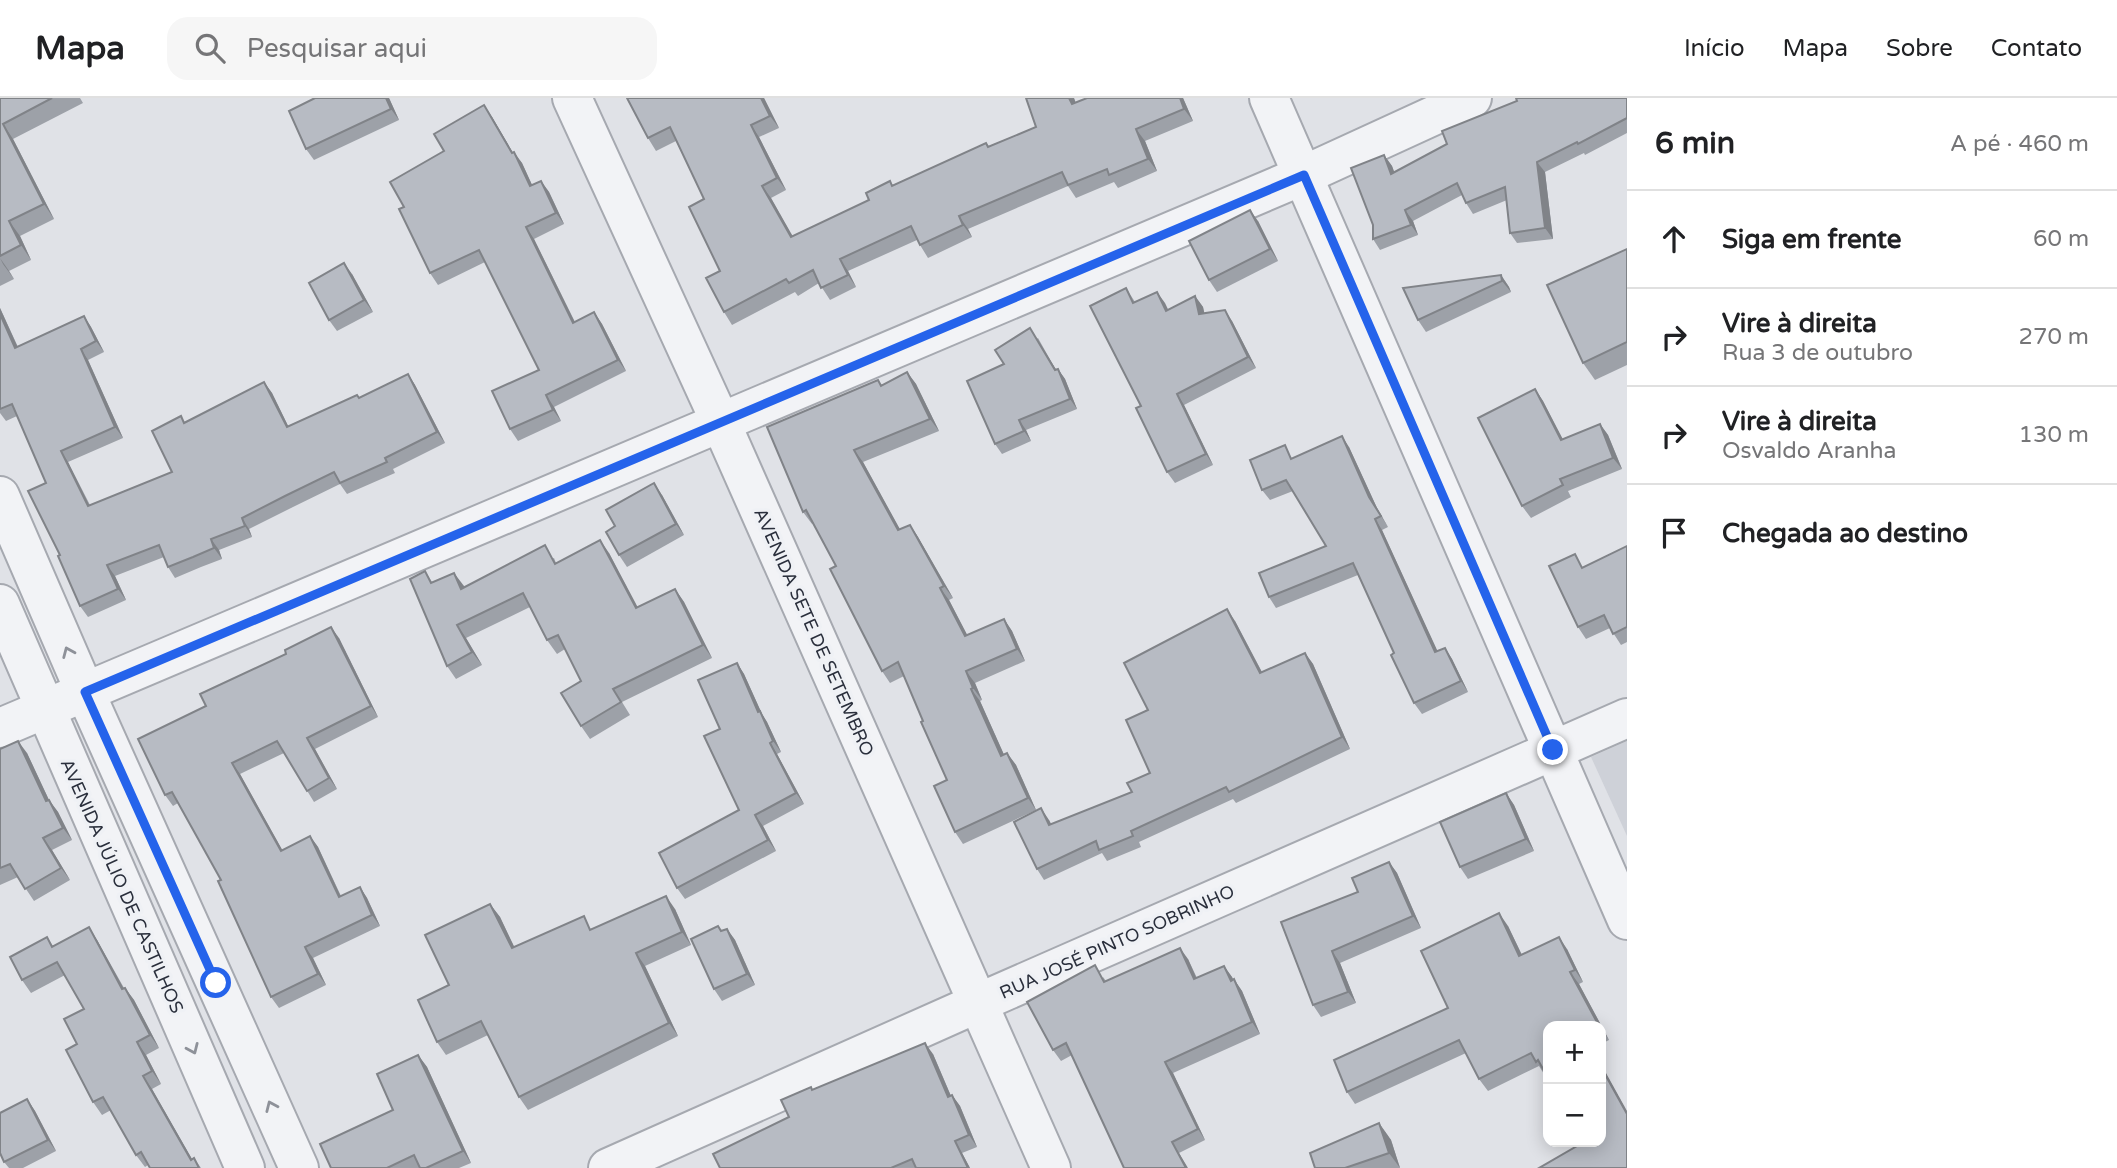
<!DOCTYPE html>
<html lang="pt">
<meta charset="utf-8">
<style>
body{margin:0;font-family:"Varela Round",sans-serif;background:#f6f6f6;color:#202124}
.controls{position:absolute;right:21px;bottom:21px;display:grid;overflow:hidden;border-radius:14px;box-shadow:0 4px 18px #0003}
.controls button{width:63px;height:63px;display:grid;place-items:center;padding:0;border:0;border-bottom:2px solid #e0e0e0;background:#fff;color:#202124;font:35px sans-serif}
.stop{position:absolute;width:21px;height:21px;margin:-16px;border:5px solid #2563eb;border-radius:50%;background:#fff}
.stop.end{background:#2563eb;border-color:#fff;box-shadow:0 2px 7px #0008}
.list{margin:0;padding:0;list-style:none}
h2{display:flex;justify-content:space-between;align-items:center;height:91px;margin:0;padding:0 28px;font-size:30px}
h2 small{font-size:23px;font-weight:400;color:#757577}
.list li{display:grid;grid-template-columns:46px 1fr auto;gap:21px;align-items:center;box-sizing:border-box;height:98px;padding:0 28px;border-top:2px solid #e0e0e0}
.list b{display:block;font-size:26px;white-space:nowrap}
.list p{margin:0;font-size:23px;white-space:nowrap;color:#757577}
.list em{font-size:23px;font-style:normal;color:#757577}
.icon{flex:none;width:38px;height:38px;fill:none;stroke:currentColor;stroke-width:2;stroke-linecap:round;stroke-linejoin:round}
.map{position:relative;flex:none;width:1627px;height:1070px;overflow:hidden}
header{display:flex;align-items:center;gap:42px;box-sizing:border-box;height:98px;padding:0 35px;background:#fff;border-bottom:2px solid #e0e0e0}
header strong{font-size:33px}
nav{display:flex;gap:38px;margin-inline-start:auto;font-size:24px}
.search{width:490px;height:63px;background:#f6f6f6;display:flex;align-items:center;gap:18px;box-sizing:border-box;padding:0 24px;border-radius:21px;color:#757577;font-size:26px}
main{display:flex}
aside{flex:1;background:#fff}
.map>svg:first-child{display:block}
</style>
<header>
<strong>Mapa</strong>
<div class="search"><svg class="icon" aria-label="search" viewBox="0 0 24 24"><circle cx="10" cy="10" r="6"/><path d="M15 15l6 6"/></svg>Pesquisar aqui</div>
<nav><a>Início</a><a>Mapa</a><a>Sobre</a><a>Contato</a></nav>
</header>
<main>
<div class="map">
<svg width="1627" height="1070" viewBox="0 0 1627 1070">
<rect width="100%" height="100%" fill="#e0e2e7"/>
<polygon fill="#ced1d8" points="1627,643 1627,738 1591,659"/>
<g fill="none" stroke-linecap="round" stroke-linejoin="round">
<g stroke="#a6a9b0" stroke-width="42">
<g id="minor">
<polyline points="572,0 720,323 1051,1070"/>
<polyline points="1269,0 1627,822"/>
<polyline points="0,398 85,594 299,1070"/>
<polyline points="0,506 245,1070"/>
<polyline points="0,630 1304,77 1472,0"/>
<polyline points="608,1070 978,905 1627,620"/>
</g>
</g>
<use href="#minor" stroke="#f2f3f6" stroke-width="38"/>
</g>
<g fill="#9da1a8">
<polygon points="0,0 80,0 83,5 13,41 54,121 20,138 31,162 9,173 14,181 0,188"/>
<polygon points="389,0 399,22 314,62 306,51"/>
<polygon points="627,0 764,0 779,30 759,39 786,92 771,100 792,138 869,102 890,83 893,87 986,45 989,48 1036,29 1074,0 1075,5 1183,0 1193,23 1145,43 1157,73 1118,90 1114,84 1076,100 1068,88 968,131 972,139 928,160 917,142 848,173 856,189 830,202 819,185 798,198 795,194 732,227 724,214 720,173 704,101 676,43 656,53 648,40"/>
<polygon points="1627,0 1627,35 1585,57 1584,55 1545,74 1553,141 1517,145 1510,135 1507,102 1473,116 1466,105 1462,97 1413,123 1418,137 1380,152 1373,141 1384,57 1392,68 1394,74"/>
<polygon points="492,19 513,55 522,65 532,87 541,83 549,94 564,126 534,141 575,224 594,214 602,226 626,273 554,309 561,323 518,343 510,331 539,272 485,164 438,187 430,175 444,53"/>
<polygon points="1258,123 1278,163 1217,194 1209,182"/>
<polygon points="1627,151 1627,267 1595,282 1583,265"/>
<polygon points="352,176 373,214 337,233 329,222"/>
<polygon points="1501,177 1509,189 1511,194 1426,234 1418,222"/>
<polygon points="1126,190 1135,204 1157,194 1168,212 1195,198 1203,209 1204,215 1232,223 1256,270 1184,307 1213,367 1175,385 1167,374 1141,308"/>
<polygon points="0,210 18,249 84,218 91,229 104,254 88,262 123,340 68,364 90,407 172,374 185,324 264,284 272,295 288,328 357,297 360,300 408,276 415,287 445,345 393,371 395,375 347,396 340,386 293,409 249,431 252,439 219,452 222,461 201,469 175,480 168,469 164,459 115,478 126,502 88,519 80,508 60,457 46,385 17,318 6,323 0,315"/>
<polygon points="1038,240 1056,272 1058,271 1065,281 1077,311 1026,332 1031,343 1002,356 995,346 1004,266"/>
<polygon points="907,274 916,286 939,333 863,364 900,432 910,427 918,439 953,500 949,502 967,537 1004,521 1012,533 1025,563 975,585 982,602 980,603 1004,657 1007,655 1016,667 1036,712 963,746 955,734 947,682 904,578 890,585 882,573 836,468 813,425 812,426 803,414 878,282 882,287"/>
<polygon points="1535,291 1543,303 1562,341 1600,326 1608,337 1622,371 1568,393 1571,399 1531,420 1522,408"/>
<polygon points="1349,349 1377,410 1388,429 1382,432 1437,553 1445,550 1452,561 1468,594 1422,616 1414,605 1394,555 1358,477 1276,510 1269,499 1326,448 1293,393 1270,402 1262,392 1294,360"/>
<polygon points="662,397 684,437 627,469 619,457 615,428"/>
<polygon points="1627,448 1627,544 1621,547 1610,530 1586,541 1578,529 1584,469"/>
<polygon points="609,455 637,509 675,491 684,504 712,560 622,604 630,617 590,641 581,628 581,583 565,551 557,556 547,542 530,509 466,540 482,567 456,581 447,568 425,473 432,484 454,475 464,490 554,460 556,465"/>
<polygon points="1235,523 1262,574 1305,555 1313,566 1350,651 1236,705 1233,701 1139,744 1141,749 1107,763 1102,755 1044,782 1037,771 1049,722 1051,726 1132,694 1150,675 1148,612"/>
<polygon points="339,540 378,619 315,651 337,691 314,704 284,655 240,676 282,752 310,738 318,749 341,798 360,789 367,800 380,828 313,860 326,887 279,910 271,899 221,782 178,705 173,708 165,697 206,608"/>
<polygon points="737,565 744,576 762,616 767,624 781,654 777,656 804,706 763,728 776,753 685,801 677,790 739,712 720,631"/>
<polygon points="0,651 27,655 49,702 58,714 72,742 52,752 70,782 34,803 18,779 0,787"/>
<polygon points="1506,695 1514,707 1534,753 1468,781 1460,769"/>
<polygon points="1389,764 1397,775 1421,830 1340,865 1356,905 1321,919 1313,907 1281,824 1358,794"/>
<polygon points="490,806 500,819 514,849 675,811 691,847 645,868 678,938 528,1012 519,999 488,937 446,957 437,944"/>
<polygon points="1508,828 1522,857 1567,851 1583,884 1579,886 1609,942 1601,946 1601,928 1548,928 1546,975 1544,976 1539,968 1488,993 1479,981 1466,955 1355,1006 1347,994 1448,910"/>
<polygon points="727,831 735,842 755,887 722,903 714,891 722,833"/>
<polygon points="47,839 53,848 97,842 124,890 125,890 134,902 159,950 146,957 161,986 152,991 192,1061 194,1060 201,1070 150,1070 148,1067 145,1069 136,1057 111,1012 102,1017 93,1004 77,946 84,911 65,877 31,895 22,882"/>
<polygon points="1188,861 1197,880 1224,868 1242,893 1260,936 1173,975 1205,1042 1179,1055 1072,957 1061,963 1053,952 1103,879 1106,883"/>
<polygon points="933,956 951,998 952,997 960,1008 977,1049 962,1055 970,1070 720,1070 789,1019 813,992"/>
<polygon points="418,957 427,969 471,1065 459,1070 331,1070 393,1012"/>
<polygon points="27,1001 35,1013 56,1053 23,1070 9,1070 4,1064"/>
<polygon points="1379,1025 1391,1042 1400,1070 1315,1070"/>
</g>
<g fill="#808388">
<polygon points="386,0 389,0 399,22 391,11"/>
<polygon points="761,0 764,0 779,30 770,18"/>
<polygon points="1069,0 1074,0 1081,19 1072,6"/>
<polygon points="1180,0 1183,0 1193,23 1184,11"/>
<polygon points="484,7 492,19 520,67 512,55"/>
<polygon points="3,26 13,41 54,121 44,106"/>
<polygon points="751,27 759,39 786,92 777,80"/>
<polygon points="1136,31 1145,43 1157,73 1148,61"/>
<polygon points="514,54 522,65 538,100 530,88"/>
<polygon points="1384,57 1392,68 1399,87 1391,76"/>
<polygon points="1537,64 1545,74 1553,141 1545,130"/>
<polygon points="541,83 549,94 564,126 556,115"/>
<polygon points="762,88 771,100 800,151 791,139"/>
<polygon points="1250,112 1258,123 1278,163 1270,151"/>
<polygon points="1405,112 1413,123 1418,137 1411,127"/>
<polygon points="959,118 968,131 972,139 963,127"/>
<polygon points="9,123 20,138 31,162 21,147"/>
<polygon points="526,129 534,141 581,237 573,225"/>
<polygon points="0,160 9,173 14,181 3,166"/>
<polygon points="840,161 848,173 856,189 848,177"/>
<polygon points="344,165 352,176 373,214 364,202"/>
<polygon points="1501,177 1509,189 1511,194 1502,183"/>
<polygon points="1157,194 1165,205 1174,224 1166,213"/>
<polygon points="1195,198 1203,209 1207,227 1199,216"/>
<polygon points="0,210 23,261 15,250 0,216"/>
<polygon points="1225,212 1232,223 1256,270 1248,259"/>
<polygon points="594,214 602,226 626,273 618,262"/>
<polygon points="84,218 91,229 104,254 96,243"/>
<polygon points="1030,230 1062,281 1058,271 1065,281 1077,311 1070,301 1055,272"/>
<polygon points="81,251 88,262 123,340 115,329"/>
<polygon points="907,274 916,286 939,333 930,321"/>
<polygon points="408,276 415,287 445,345 437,334"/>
<polygon points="264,284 272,295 294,340 287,329"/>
<polygon points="1535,291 1543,303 1569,353 1561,342"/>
<polygon points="1177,296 1184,307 1213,367 1206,356"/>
<polygon points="546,297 554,309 561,323 553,312"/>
<polygon points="1019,322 1026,332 1031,343 1024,333"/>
<polygon points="1600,326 1608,337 1622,371 1613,360"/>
<polygon points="1342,338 1349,349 1377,410 1388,429 1369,399"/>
<polygon points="854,352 863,364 907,444 898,432"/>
<polygon points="61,353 68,364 95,419 88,408"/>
<polygon points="654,385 662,397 684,437 676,426"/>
<polygon points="242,420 249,431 252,439 245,428"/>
<polygon points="1375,421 1382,432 1443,565 1435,554"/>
<polygon points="910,427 918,439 953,500 944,488"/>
<polygon points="211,441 219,452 222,461 214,450"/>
<polygon points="600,442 609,455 645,523 636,510"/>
<polygon points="107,467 115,478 126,502 118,491"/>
<polygon points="454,475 464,488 471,504 461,491"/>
<polygon points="940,490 949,502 974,550 965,538"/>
<polygon points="675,491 684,504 712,560 703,547"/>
<polygon points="1227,511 1235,523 1268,586 1260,575"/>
<polygon points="1004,521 1012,533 1025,563 1017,551"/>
<polygon points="457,527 466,540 482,567 472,554"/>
<polygon points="331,529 339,540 378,619 371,608"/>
<polygon points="1445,550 1452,561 1468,594 1461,583"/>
<polygon points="1305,555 1313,566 1350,651 1342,639"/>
<polygon points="737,565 744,576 762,616 767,624 781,654 773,643 758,614"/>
<polygon points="966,573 975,585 982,602 973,590"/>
<polygon points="971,591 980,603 1010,670 1001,658"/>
<polygon points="307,640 315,651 337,691 329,680"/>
<polygon points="18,643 27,655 55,715 46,703"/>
<polygon points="770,645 777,656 804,706 796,695"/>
<polygon points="1007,655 1016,667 1036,712 1028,700"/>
<polygon points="232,665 240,676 289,764 281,753"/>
<polygon points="1506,695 1514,707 1534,753 1526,741"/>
<polygon points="49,702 58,714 72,742 63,730"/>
<polygon points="1041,710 1049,722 1057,738 1049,727"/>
<polygon points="755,717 763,728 776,753 768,742"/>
<polygon points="310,738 318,749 346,810 339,799"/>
<polygon points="43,740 52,752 70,782 61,770"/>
<polygon points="1389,764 1397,775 1421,830 1413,818"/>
<polygon points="360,789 367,800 380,828 372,817"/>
<polygon points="666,798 675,811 691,847 682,834"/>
<polygon points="490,806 500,819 521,863 512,850"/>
<polygon points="1499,815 1508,828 1528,870 1519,858"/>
<polygon points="89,829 97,842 131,904 122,891"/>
<polygon points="727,831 735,842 755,887 747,876"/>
<polygon points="1559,839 1567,851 1583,884 1575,872"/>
<polygon points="305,849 313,860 326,887 318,876"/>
<polygon points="1180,850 1188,861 1202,893 1194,881"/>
<polygon points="1332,853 1340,865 1356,905 1348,894"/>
<polygon points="636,855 645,868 678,938 669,925"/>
<polygon points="1224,868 1232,879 1238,894 1231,883"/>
<polygon points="1570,874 1579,886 1609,942 1601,930 1601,928 1599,928"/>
<polygon points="1234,881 1242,893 1260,936 1252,924"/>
<polygon points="125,890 134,902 159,950 150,937"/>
<polygon points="137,944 146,957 161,986 152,973"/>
<polygon points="925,945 933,956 956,1010 948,999"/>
<polygon points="418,957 427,969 471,1065 463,1053"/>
<polygon points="1165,964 1173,975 1205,1042 1198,1031"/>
<polygon points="1601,966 1627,1013 1627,1016 1601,969"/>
<polygon points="143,978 152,991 197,1070 191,1062"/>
<polygon points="952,997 960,1008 977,1049 969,1037"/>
<polygon points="27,1001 35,1013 56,1053 48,1042"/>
<polygon points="1379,1025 1391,1042 1400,1070 1389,1055"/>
<polygon points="955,1043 962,1055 970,1070 968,1070"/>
<polygon points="1172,1044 1179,1055 1188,1070 1186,1070"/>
</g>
<g fill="#b7bbc3" stroke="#808388" stroke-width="2">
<polygon points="0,0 52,0 3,26 44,106 9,123 21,147 0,158"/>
<polygon points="315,0 386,0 391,11 306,51 289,13"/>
<polygon points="627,0 761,0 770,18 751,27 777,80 762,88 791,139 869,102 866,95 890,83 892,88 986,45 988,49 1036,29 1026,0 1069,0 1072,6 1087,0 1180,0 1184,11 1136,31 1148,61 1109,77 1107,71 1068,87 1062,74 959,118 963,127 920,147 911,128 840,161 848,177 821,190 813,172 789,185 786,181 724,214 706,180 720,173 689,109 704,101 670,29 648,40"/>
<polygon points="1516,0 1627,0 1627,20 1578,46 1577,44 1537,64 1545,130 1510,135 1505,89 1466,105 1457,85 1405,112 1411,127 1373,141 1373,127 1351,70 1384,57 1391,76 1447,46 1442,33 1517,3"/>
<polygon points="484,7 512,55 514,54 530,88 541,83 556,115 526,129 573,225 594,214 618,262 546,297 553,312 510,331 492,293 539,272 479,152 430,175 399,111 404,109 390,84 444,53 434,36"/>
<polygon points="1250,112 1270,151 1209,182 1189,143"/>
<polygon points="1627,151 1627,244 1583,265 1547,187"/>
<polygon points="344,165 364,202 329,222 309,185"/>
<polygon points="1501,177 1502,183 1418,222 1403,190"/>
<polygon points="1126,190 1133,205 1157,194 1166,213 1195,198 1199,216 1225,212 1248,259 1177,296 1206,356 1167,374 1136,310 1141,308 1090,208"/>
<polygon points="0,216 15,250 84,218 96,243 81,251 115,329 61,353 88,408 172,374 152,333 181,318 184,325 264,284 287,329 357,297 359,300 408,276 437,334 385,360 387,364 340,385 334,374 285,398 242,420 245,428 211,441 214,450 193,459 168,469 159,447 107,467 118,491 80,508 58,458 60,457 28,393 46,385 12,306 0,311"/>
<polygon points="1030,230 1055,272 1058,271 1070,301 1019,322 1024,333 995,346 967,283 1004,266 995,252"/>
<polygon points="907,274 930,321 854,352 898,432 910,427 944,488 940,490 965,538 1004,521 1017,551 966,573 973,590 971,591 1001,658 1007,655 1028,700 955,734 934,688 947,682 921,624 923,623 898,564 882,573 830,471 836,468 806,412 803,414 767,329 878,282 881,288"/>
<polygon points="1535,291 1561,342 1600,326 1613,360 1560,381 1563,387 1522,408 1478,320"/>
<polygon points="1342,338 1369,399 1381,418 1375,421 1435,554 1445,550 1461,583 1414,605 1391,557 1394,555 1353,465 1269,499 1259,475 1326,448 1286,382 1262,392 1250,362 1285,347 1291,361"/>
<polygon points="654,385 676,426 619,457 606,434 615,428 606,412"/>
<polygon points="600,442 636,510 675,491 703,547 613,591 621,604 581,628 561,595 581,583 558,537 547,542 523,495 457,527 472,554 447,568 410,481 425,473 431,485 454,475 461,491 545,447 555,466"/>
<polygon points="1627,448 1627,529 1613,536 1604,517 1578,529 1549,468 1575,456 1582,470"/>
<polygon points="1227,511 1260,575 1305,555 1342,639 1229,694 1226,689 1131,733 1133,738 1099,752 1096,743 1037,771 1014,724 1041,710 1049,727 1132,694 1127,685 1150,675 1126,622 1148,612 1124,565"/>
<polygon points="331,529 371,608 307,640 329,680 307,693 277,643 232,665 281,753 310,738 339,799 360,789 372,817 305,849 318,876 271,899 218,783 221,782 172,694 165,697 138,641 206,608 200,596 286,556 285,552"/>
<polygon points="737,565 758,614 760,613 773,643 770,645 796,695 755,717 768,742 677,790 659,755 739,712 704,638 720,631 698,582"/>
<polygon points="18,643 46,703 49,702 63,730 43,740 61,770 25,791 10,766 0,770 0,651"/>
<polygon points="1506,695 1526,741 1460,769 1440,724"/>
<polygon points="1389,764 1413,818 1332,853 1348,894 1313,907 1281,824 1358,794 1352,780"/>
<polygon points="666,798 682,834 636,855 669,925 519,999 481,923 437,944 418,902 449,887 425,837 490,806 512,850 584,818 590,832"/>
<polygon points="1499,815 1519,858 1559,839 1575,872 1570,874 1599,928 1548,928 1548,980 1538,962 1536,964 1531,955 1479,981 1459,942 1347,994 1334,962 1448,910 1421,853"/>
<polygon points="718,828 721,833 727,831 747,876 714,891 691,841"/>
<polygon points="89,829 122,891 125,890 150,937 137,944 152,973 143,978 191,1062 194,1060 199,1070 150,1070 141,1054 136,1057 103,999 93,1004 66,952 77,946 64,921 84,911 57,864 22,882 10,859 47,839 52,849"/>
<polygon points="1180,850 1194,881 1224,868 1231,883 1234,881 1252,924 1165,964 1198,1031 1172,1044 1186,1070 1124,1070 1066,945 1053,952 1027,904 1095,867 1104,884"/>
<polygon points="925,945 948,999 952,997 969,1037 955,1043 968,1070 916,1070 912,1061 891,1070 720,1070 713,1056 789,1019 781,1002 811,989 812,992"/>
<polygon points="418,957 463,1053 426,1070 420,1070 414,1057 387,1070 331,1070 320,1046 393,1012 377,976"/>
<polygon points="1601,969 1627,1016 1627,1070 1539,1070 1584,1044 1601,1044"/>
<polygon points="27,1001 48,1042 4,1064 0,1055 0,1015"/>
<polygon points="1379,1025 1389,1055 1345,1070 1315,1070 1310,1055"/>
</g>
<defs><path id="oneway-chevron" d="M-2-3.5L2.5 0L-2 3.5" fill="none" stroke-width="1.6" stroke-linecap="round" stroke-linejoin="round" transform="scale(1.75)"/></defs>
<g stroke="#8e9199">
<use href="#oneway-chevron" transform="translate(68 554) rotate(-113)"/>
<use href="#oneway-chevron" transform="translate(193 951) rotate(66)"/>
<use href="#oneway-chevron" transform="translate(271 1008) rotate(-114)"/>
</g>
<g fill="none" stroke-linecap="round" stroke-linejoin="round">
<polyline stroke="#2563eb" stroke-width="9" points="216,885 85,594 1304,77 1553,652"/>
</g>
<g text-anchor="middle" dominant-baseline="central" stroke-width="7" stroke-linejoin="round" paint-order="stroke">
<g font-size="18" fill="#2a2f3c" stroke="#eff1f5">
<text transform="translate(814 534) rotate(66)">AVENIDA SETE DE SETEMBRO</text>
<text transform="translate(122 788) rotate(66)">AVENIDA JÚLIO DE CASTILHOS</text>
<text transform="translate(1117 844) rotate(-24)">RUA JOSÉ PINTO SOBRINHO</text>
</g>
</g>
</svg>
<div class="controls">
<button>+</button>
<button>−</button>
</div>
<div class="stop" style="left:216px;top:885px"></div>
<div class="stop end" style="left:1553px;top:652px"></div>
</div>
<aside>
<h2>6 min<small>A pé · 460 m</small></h2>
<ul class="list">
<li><svg class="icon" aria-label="ahead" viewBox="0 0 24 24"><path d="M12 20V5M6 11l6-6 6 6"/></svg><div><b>Siga em frente</b></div><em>60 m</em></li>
<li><svg class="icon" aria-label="right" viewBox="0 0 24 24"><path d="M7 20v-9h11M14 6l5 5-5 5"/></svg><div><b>Vire à direita</b><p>Rua 3 de outubro</p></div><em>270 m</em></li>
<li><svg class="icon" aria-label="right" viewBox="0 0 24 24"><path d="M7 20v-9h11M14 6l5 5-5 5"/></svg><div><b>Vire à direita</b><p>Osvaldo Aranha</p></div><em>130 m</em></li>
<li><svg class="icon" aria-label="arrive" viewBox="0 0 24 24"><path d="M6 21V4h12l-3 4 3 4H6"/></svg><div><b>Chegada ao destino</b></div></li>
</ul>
</aside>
</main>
